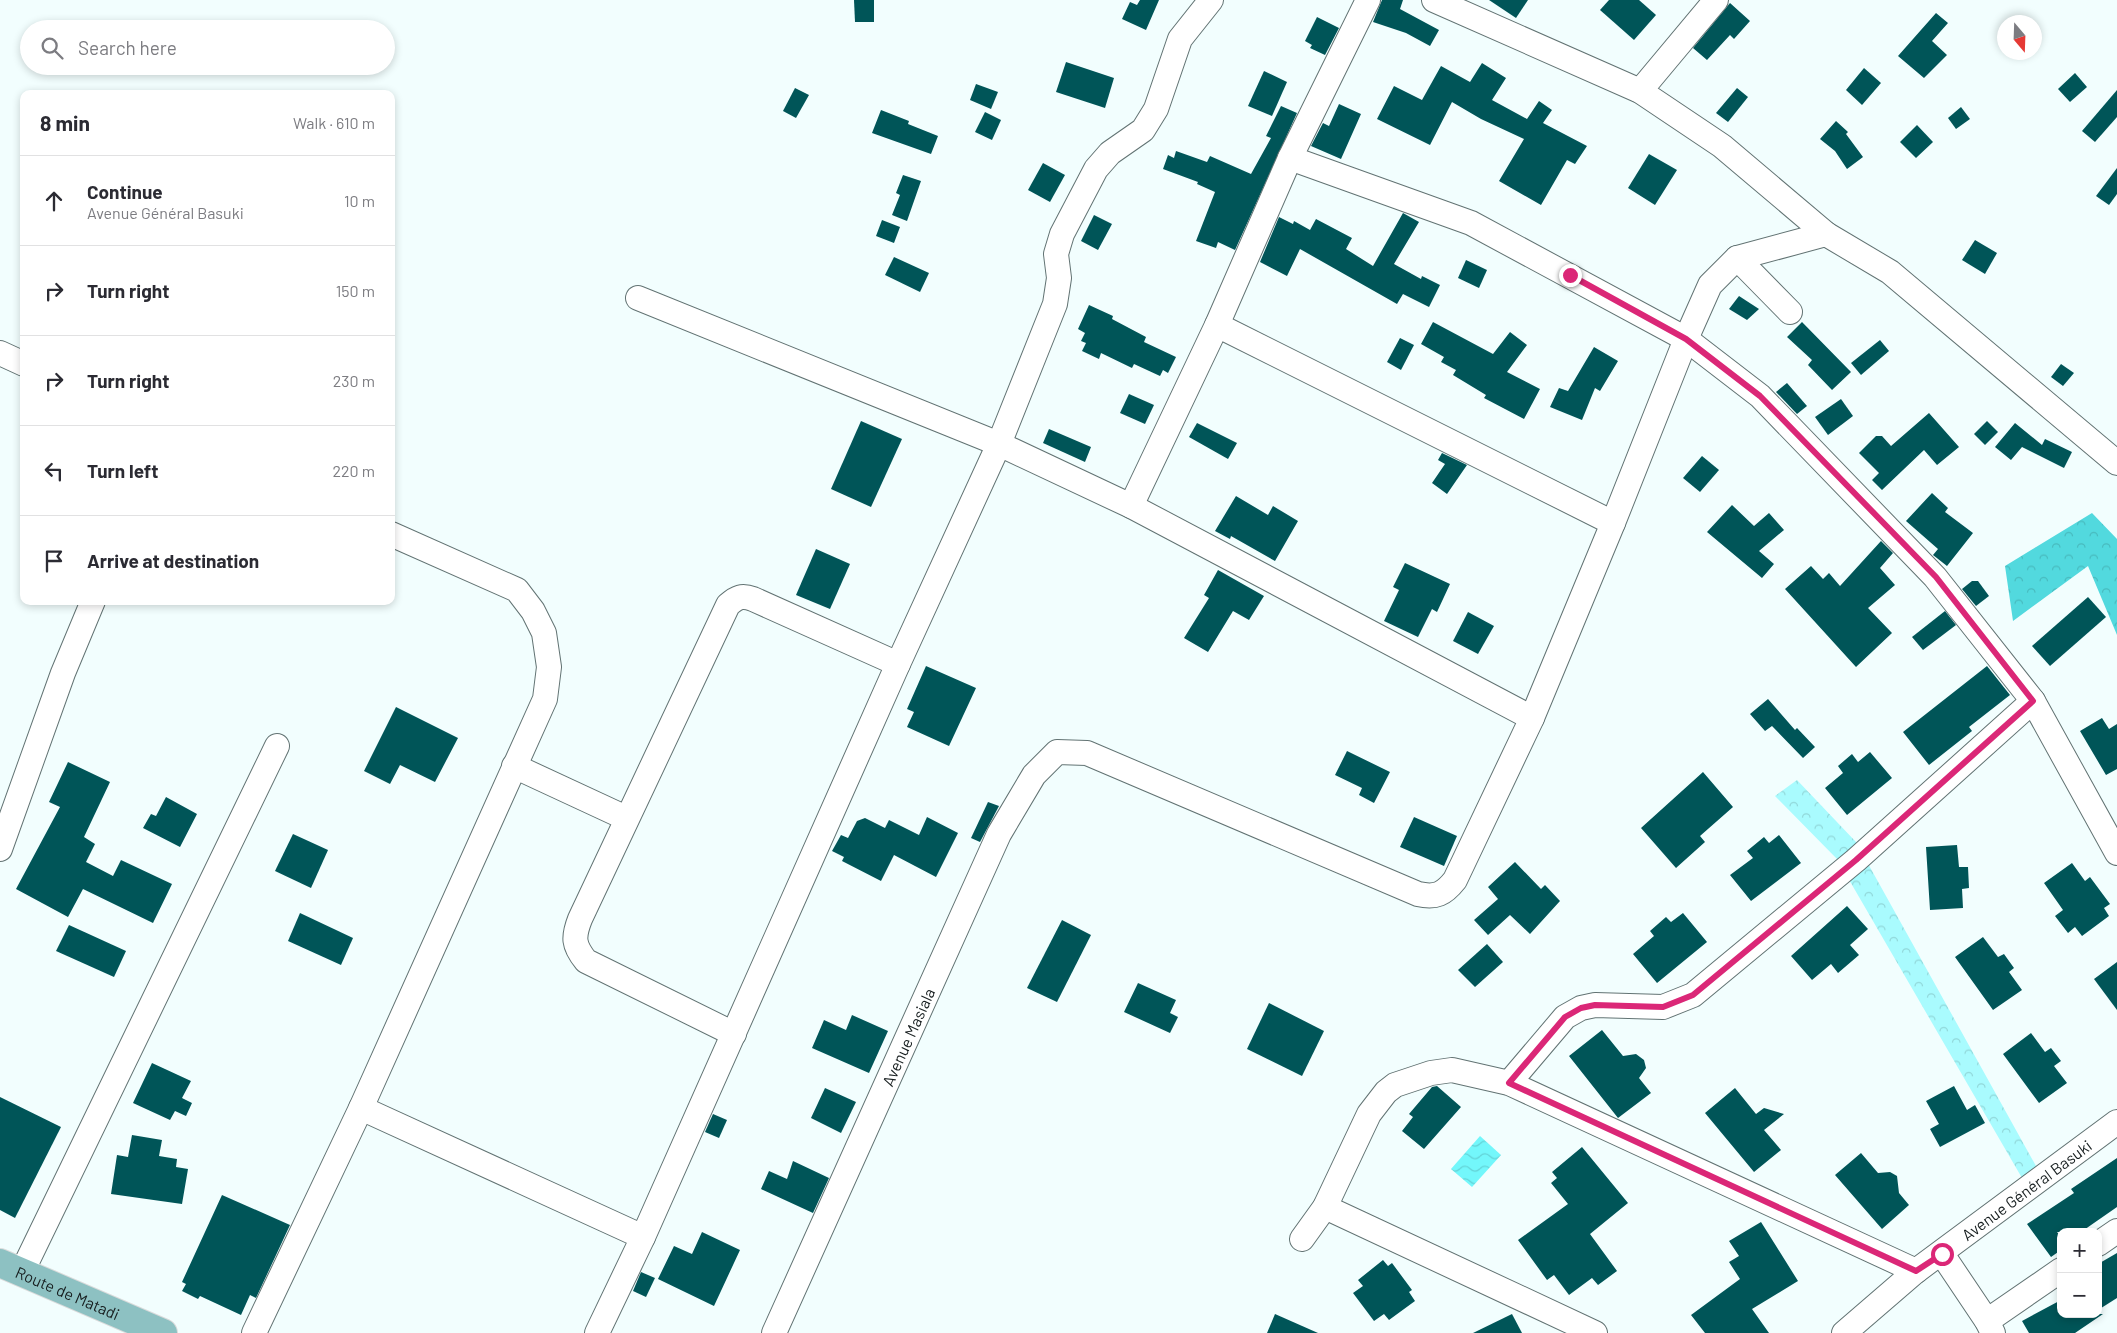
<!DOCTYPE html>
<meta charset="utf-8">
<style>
body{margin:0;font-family:Barlow,sans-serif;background:#f7f7f7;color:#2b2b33}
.controls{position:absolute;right:15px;bottom:15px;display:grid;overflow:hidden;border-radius:10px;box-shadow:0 2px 8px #0003}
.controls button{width:45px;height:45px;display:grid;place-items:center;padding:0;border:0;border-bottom:1px solid #e1e1e2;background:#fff;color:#2b2b33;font:25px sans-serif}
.compass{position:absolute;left:1997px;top:15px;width:45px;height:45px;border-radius:50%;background:#fff;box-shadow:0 2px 8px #0003;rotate:161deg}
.stop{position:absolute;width:15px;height:15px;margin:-11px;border:4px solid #db2777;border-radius:50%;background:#fff}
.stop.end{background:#db2777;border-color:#fff;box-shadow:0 1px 5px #0008}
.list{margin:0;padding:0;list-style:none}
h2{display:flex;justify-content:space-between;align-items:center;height:65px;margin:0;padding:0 20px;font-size:21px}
h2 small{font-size:16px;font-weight:400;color:#7c7c81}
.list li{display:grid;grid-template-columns:32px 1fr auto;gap:15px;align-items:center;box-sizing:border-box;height:90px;padding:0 20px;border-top:1px solid #e1e1e2}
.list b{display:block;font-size:19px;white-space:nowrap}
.list p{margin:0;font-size:16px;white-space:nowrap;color:#7c7c81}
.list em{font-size:16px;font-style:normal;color:#7c7c81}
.icon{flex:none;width:28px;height:28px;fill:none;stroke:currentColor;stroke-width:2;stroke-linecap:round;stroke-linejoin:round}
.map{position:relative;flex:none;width:2117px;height:1333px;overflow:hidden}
.search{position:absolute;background:#fff;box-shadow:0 2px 8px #0003;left:20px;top:20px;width:375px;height:55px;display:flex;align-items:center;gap:12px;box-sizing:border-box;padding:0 18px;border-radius:28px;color:#7c7c81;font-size:19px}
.panel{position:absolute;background:#fff;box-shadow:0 2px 8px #0003;left:20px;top:90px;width:375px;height:515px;border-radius:10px}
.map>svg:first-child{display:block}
</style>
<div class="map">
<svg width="2117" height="1333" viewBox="0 0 2117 1333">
<defs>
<pattern id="forest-crowns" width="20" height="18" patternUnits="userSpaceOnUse" patternTransform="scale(1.25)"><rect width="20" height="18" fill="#52d9de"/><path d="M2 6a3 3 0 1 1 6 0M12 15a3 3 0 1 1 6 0" fill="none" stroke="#47babe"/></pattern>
<pattern id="park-crowns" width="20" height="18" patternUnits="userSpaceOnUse" patternTransform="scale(1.25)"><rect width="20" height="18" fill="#a9fbfe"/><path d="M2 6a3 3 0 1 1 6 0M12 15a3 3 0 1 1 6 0" fill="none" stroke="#91d7d9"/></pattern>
<pattern id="water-waves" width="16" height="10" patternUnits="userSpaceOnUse" patternTransform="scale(1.25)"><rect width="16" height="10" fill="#73f7fb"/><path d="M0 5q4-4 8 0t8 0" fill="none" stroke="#63d3d7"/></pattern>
</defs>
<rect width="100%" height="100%" fill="#f2fefe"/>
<polygon fill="url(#forest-crowns)" points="2092,513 2117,539 2117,635 2088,566 2013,621 2005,566"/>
<polygon fill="url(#park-crowns)" points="1797,780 1856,842 2036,1166 2022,1178 1837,859 1775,796"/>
<polygon fill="url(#water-waves)" points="1480,1136 1501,1155 1472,1187 1451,1169"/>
<g fill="#005558">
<polygon points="854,0 874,0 874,22 855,22"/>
<polygon points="1140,0 1159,0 1146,30 1122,19 1130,2 1137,5"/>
<polygon points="1382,0 1403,0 1400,9 1439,30 1430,46 1406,33 1373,22"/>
<polygon points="1489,0 1528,0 1516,18"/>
<polygon points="1609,0 1639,0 1656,15 1634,40 1600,10"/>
<polygon points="1730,3 1750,21 1734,39 1730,35 1707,60 1693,48"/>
<polygon points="1936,13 1948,23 1932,41 1947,55 1924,78 1898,56"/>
<polygon points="1317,17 1339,28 1325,55 1310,48 1312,45 1305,41"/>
<polygon points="1066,62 1114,78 1105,108 1056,92"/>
<polygon points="1482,63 1506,78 1492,100 1527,119 1539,101 1552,110 1543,123 1587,146 1575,164 1567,160 1541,205 1499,181 1524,139 1481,119 1452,102 1430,145 1377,119 1394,86 1422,100 1441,66 1470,82"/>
<polygon points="1864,68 1881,83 1862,105 1846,90"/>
<polygon points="1264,71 1287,82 1272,116 1248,106"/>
<polygon points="2075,73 2087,87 2070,102 2058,89"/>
<polygon points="976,84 998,92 991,109 970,100"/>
<polygon points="795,88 809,95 796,118 783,111"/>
<polygon points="1737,88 1748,97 1728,122 1716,113"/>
<polygon points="2117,90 2117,117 2095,142 2082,131"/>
<polygon points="1339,104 1361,114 1341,159 1311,146 1323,123 1329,126"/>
<polygon points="1281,106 1297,113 1235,250 1218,242 1216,248 1196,241 1215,192 1197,184 1198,182 1163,169 1168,155 1174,158 1176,151 1207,162 1210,156 1251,174 1271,138 1266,136"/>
<polygon points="1961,107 1970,119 1956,129 1948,118"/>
<polygon points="881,110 909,121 908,124 938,136 931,154 872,133"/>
<polygon points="985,112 1001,120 992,140 975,132"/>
<polygon points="1836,121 1848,132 1846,134 1863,157 1847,169 1835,151 1820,139"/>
<polygon points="1917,125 1933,142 1916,158 1900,142"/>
<polygon points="1649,154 1677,170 1655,205 1628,188"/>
<polygon points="1043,163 1065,175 1050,202 1028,190"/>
<polygon points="2117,168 2117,194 2109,205 2096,196"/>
<polygon points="903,175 921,181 907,221 892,215 900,195 896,193"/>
<polygon points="1403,213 1419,222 1394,264 1421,279 1422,276 1440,285 1429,307 1403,294 1397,304 1300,249 1287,276 1260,262 1279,217 1293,224 1294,221 1310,230 1316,219 1352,238 1346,249 1373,266"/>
<polygon points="1094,215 1112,224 1098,250 1081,241"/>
<polygon points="882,220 900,227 894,243 876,236"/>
<polygon points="1975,240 1997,253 1985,274 1962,260"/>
<polygon points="894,257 929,273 920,292 885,275"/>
<polygon points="1466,260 1487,270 1479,288 1458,278"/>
<polygon points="1739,296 1759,309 1747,320 1729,309"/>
<polygon points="1089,305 1113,316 1112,319 1146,337 1144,342 1176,357 1168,373 1163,370 1160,376 1134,364 1132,368 1101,353 1099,359 1082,351 1086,343 1081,341 1085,333 1078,329"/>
<polygon points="1433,322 1493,354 1510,332 1527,345 1507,372 1540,389 1524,419 1484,398 1486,395 1453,375 1456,370 1441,362 1444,357 1421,344"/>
<polygon points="1802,322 1851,372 1832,390 1808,365 1812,360 1787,337"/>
<polygon points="1400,338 1414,345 1401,370 1387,362"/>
<polygon points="1880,340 1889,351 1861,375 1851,363"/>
<polygon points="1594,347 1618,361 1600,391 1595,388 1582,420 1550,407 1559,388 1568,391"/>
<polygon points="2061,364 2074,373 2063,386 2051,377"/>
<polygon points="1787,383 1807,406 1797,414 1776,392"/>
<polygon points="1129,394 1154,405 1145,424 1120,413"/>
<polygon points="1841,399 1853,416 1828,435 1815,417"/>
<polygon points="1929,413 1959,447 1937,465 1924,450 1882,490 1872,480 1879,473 1859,453 1876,436 1882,436 1891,446"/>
<polygon points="861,421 902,439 871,507 831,489"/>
<polygon points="1987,421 1998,432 1985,445 1974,434"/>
<polygon points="1197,423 1237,443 1228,459 1189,437"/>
<polygon points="2015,423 2042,445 2045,439 2072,452 2064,468 2022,447 2011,460 1995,447"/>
<polygon points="1049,429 1091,447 1085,462 1043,443"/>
<polygon points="1442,453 1467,465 1447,494 1432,483 1445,464 1438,460"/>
<polygon points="1702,456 1719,470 1700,492 1683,478"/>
<polygon points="1932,493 1948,508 1945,512 1973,533 1947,566 1933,555 1938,549 1906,521"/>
<polygon points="1236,496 1268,515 1273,506 1298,521 1275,561 1231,536 1230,539 1215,531"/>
<polygon points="1732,505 1754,526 1769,513 1784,530 1759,551 1774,564 1762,578 1707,532"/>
<polygon points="1881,541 1893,553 1880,568 1895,585 1868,608 1892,633 1856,667 1785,589 1811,566 1823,579 1829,573 1840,586"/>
<polygon points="816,549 850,564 830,609 796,595"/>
<polygon points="1405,563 1450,584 1437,612 1432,609 1418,637 1384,621 1399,590 1393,587"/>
<polygon points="1218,570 1264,596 1249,620 1233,611 1208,652 1184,638 1209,598 1204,595"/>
<polygon points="1972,581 1978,581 1989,596 1976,606 1962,589"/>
<polygon points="2088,597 2106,617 2050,666 2032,646"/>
<polygon points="1945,611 1956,625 1923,650 1912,637"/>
<polygon points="1468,612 1494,626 1478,654 1453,641"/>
<polygon points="926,666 976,688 949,746 907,727 914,712 907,709"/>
<polygon points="1987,666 2010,695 1969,727 1972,731 1929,765 1903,732"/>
<polygon points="1768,699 1795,730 1797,728 1815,747 1803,758 1772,726 1765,731 1750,714"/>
<polygon points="396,707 458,738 435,782 400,765 390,784 364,771"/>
<polygon points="2102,718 2109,729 2117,724 2117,769 2106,775 2080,731"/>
<polygon points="1347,751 1390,772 1374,803 1359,795 1362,788 1335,775"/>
<polygon points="1870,752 1892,778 1847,815 1825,788 1843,773 1838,766 1852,754 1858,762"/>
<polygon points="68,762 110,782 84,837 95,844 86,862 113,876 121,860 172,884 153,923 83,889 68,917 16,889 60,807 49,802"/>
<polygon points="1703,772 1733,807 1700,836 1705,842 1676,868 1641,828"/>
<polygon points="166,797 197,814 180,847 143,828 151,814 156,816"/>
<polygon points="988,802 999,806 980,842 971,838"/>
<polygon points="927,817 958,833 936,877 894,855 881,881 842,861 844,857 832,851 841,835 848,838 857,821 865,818 885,828 889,820 919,835"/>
<polygon points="1414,817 1457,836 1444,866 1400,847"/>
<polygon points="293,834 328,850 311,888 275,871"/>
<polygon points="1779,835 1801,863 1751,901 1730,875 1753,858 1747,851 1764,837 1769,843"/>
<polygon points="1957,845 1959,867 1968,867 1969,888 1962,889 1963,908 1930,910 1926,847"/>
<polygon points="1515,862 1541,889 1545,885 1560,901 1530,934 1510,915 1488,935 1474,920 1498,899 1488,887"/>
<polygon points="2072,863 2085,881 2090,877 2110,904 2104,908 2109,916 2082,936 2075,927 2068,933 2055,916 2063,910 2044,883"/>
<polygon points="1847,906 1868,929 1850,945 1859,955 1838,973 1831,964 1812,980 1791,956"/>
<polygon points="300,913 353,938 341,965 288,941"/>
<polygon points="1683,913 1707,942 1657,983 1633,954 1654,936 1650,931 1666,917 1671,922"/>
<polygon points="1062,920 1091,935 1057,1002 1027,988"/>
<polygon points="69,925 126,951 114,977 56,951"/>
<polygon points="1983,937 1998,957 2004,954 2014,968 2009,972 2022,990 1993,1010 1955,957"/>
<polygon points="1487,944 1503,962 1475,987 1458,970"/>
<polygon points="2117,962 2117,1010 2094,979"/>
<polygon points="1138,983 1176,1000 1170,1013 1178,1017 1170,1033 1124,1012"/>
<polygon points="1269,1003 1324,1031 1302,1076 1247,1049"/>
<polygon points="852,1015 888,1031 869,1073 812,1048 824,1020 846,1030"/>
<polygon points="1602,1030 1623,1056 1636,1054 1644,1060 1646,1068 1639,1078 1651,1093 1618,1118 1569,1056"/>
<polygon points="2031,1033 2045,1052 2051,1048 2061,1061 2054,1066 2067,1083 2039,1103 2003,1054"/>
<polygon points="152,1063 191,1081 182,1098 192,1103 186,1116 175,1111 170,1120 133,1103"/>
<polygon points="1437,1086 1461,1107 1424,1149 1402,1131 1413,1117 1409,1114 1432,1087"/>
<polygon points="1954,1086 1967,1110 1975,1105 1985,1123 1940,1147 1930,1129 1939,1124 1926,1101"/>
<polygon points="825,1088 856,1102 841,1133 811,1118"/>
<polygon points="1735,1088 1756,1114 1764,1108 1784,1114 1764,1130 1781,1150 1754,1172 1705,1113"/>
<polygon points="0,1097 61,1127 15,1218 0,1210"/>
<polygon points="713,1114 727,1120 719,1138 705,1132"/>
<polygon points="132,1135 162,1140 159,1156 177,1159 176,1167 188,1169 182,1204 111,1194 117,1155 128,1157"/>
<polygon points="1582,1147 1628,1203 1590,1234 1617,1271 1598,1285 1592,1278 1569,1295 1554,1275 1547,1280 1518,1240 1568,1204 1551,1183 1557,1178 1552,1172"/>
<polygon points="1861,1153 1878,1173 1890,1172 1897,1176 1899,1193 1909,1205 1882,1229 1835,1175"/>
<polygon points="2117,1158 2117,1207 2081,1232 2057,1232 2061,1237 2061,1250 2051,1257 2027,1224 2074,1193 2071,1189"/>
<polygon points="793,1161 829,1178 813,1213 761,1189 769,1171 787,1179"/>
<polygon points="222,1195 290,1225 256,1298 250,1295 241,1315 200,1296 198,1299 182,1291 186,1284 182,1282"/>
<polygon points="1761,1222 1798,1281 1752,1309 1769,1333 1705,1333 1691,1315 1740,1279 1729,1262 1739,1256 1729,1241"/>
<polygon points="702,1232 740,1250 714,1306 658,1279 674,1246 692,1254"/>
<polygon points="2117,1253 2117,1298 2098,1310 2098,1264"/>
<polygon points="1383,1260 1388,1266 1392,1263 1412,1290 1409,1292 1415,1301 1389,1320 1384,1314 1374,1321 1353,1293 1363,1286 1358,1280"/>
<polygon points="641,1272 655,1278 646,1297 633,1291"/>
<polygon points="2061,1300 2061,1314 2103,1314 2075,1333 2029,1333 2022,1321"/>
<polygon points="1275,1314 1318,1333 1267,1333"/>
<polygon points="1512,1314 1522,1333 1473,1333"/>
</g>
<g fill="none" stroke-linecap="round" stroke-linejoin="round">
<g stroke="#627373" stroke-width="26">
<g id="minor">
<polyline points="1434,0 1640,91 1722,146 1826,234"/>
<polyline points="1640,91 1716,0"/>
<polyline points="1290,158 1471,223 1686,339 1760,396 1935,577 2033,701 2117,853"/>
<polyline points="1737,258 1790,312"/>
<polyline points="638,298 999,444 1131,506 1532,718"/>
<polyline points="1217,325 1613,523"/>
<polyline points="0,353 24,364"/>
<polyline points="1131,506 1217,325 1290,158 1368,0"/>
<polyline points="514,766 626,818"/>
<polyline points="0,849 63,673 93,601"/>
<path d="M734,1034L586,961C573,945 573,937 580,919L728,605C737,597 742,595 753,599L898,664"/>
<polyline points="1509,1083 1565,1017 1581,1008 1595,1005 1663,1007 1693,995 1856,860 2033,701"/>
<polyline points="361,1108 643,1237"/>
<polyline points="1325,1207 1595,1333"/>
<polyline points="1302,1239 1325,1207 1369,1114 1386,1092 1395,1085 1431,1073 1452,1070 1509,1083 1916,1271"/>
<polyline points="2098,1244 2117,1231"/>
<polyline points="1942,1254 1987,1321 1993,1333"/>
<polyline points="22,1272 277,746"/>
<polyline points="1987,1321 2061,1270"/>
<polyline points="254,1333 361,1108 545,699 549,667 544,633 533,611 517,590 391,534"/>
<polyline points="597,1333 643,1237 898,664 999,444 1055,304 1059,278 1056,254 1062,234 1096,169 1110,153 1143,130 1156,109 1180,39 1211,0"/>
<path id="s1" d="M774,1333L999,834L1034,775L1057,752L1087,753L1418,894C1436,898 1444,894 1455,880L1532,718L1613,523L1686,339L1710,285L1737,258L1826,234L1890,272L2117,463"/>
<path id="s2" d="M1844,1333L1916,1271L2117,1122"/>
</g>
</g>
<g stroke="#dadbdb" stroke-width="30">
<g id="major">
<path id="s3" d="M0,1263L163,1333"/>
</g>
</g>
<use href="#minor" stroke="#fff" stroke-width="24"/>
<use href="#major" stroke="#8dc1c2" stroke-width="28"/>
</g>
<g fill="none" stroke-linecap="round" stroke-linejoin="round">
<polyline stroke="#db2777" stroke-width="6" points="1570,275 1686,339 1760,396 1936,577 2033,701 1856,860 1693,995 1663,1007 1595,1005 1581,1008 1565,1017 1509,1083 1916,1271 1942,1254"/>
</g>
<g text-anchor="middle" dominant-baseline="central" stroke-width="5" stroke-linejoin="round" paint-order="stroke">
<g font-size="16" fill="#171e1f" stroke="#fff">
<text stroke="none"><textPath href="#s1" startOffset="325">Avenue Masiala</textPath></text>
<text stroke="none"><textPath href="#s2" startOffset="232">Avenue Général Basuki</textPath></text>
<text stroke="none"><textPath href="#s3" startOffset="74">Route de Matadi</textPath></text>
</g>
</g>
</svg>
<div class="controls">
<button>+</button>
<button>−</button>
</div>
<svg class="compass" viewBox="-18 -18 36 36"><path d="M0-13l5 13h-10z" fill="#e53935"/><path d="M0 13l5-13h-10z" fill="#7c7c81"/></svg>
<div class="stop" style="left:1942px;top:1254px"></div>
<div class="stop end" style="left:1570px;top:275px"></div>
<div class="search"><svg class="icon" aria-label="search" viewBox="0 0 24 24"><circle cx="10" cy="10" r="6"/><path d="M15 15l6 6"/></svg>Search here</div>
<section class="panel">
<h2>8 min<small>Walk · 610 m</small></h2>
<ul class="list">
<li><svg class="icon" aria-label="ahead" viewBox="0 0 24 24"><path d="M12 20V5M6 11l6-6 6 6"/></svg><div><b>Continue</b><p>Avenue Général Basuki</p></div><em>10 m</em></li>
<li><svg class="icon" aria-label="right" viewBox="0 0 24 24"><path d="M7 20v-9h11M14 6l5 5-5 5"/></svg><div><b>Turn right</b></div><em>150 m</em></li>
<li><svg class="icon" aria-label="right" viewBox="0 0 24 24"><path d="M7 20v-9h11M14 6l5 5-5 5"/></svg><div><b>Turn right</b></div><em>230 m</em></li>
<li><svg class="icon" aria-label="left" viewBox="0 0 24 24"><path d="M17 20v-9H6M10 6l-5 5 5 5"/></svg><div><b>Turn left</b></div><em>220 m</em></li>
<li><svg class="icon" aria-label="arrive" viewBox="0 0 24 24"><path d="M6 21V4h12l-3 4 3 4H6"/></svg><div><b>Arrive at destination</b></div></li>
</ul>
</section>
</div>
